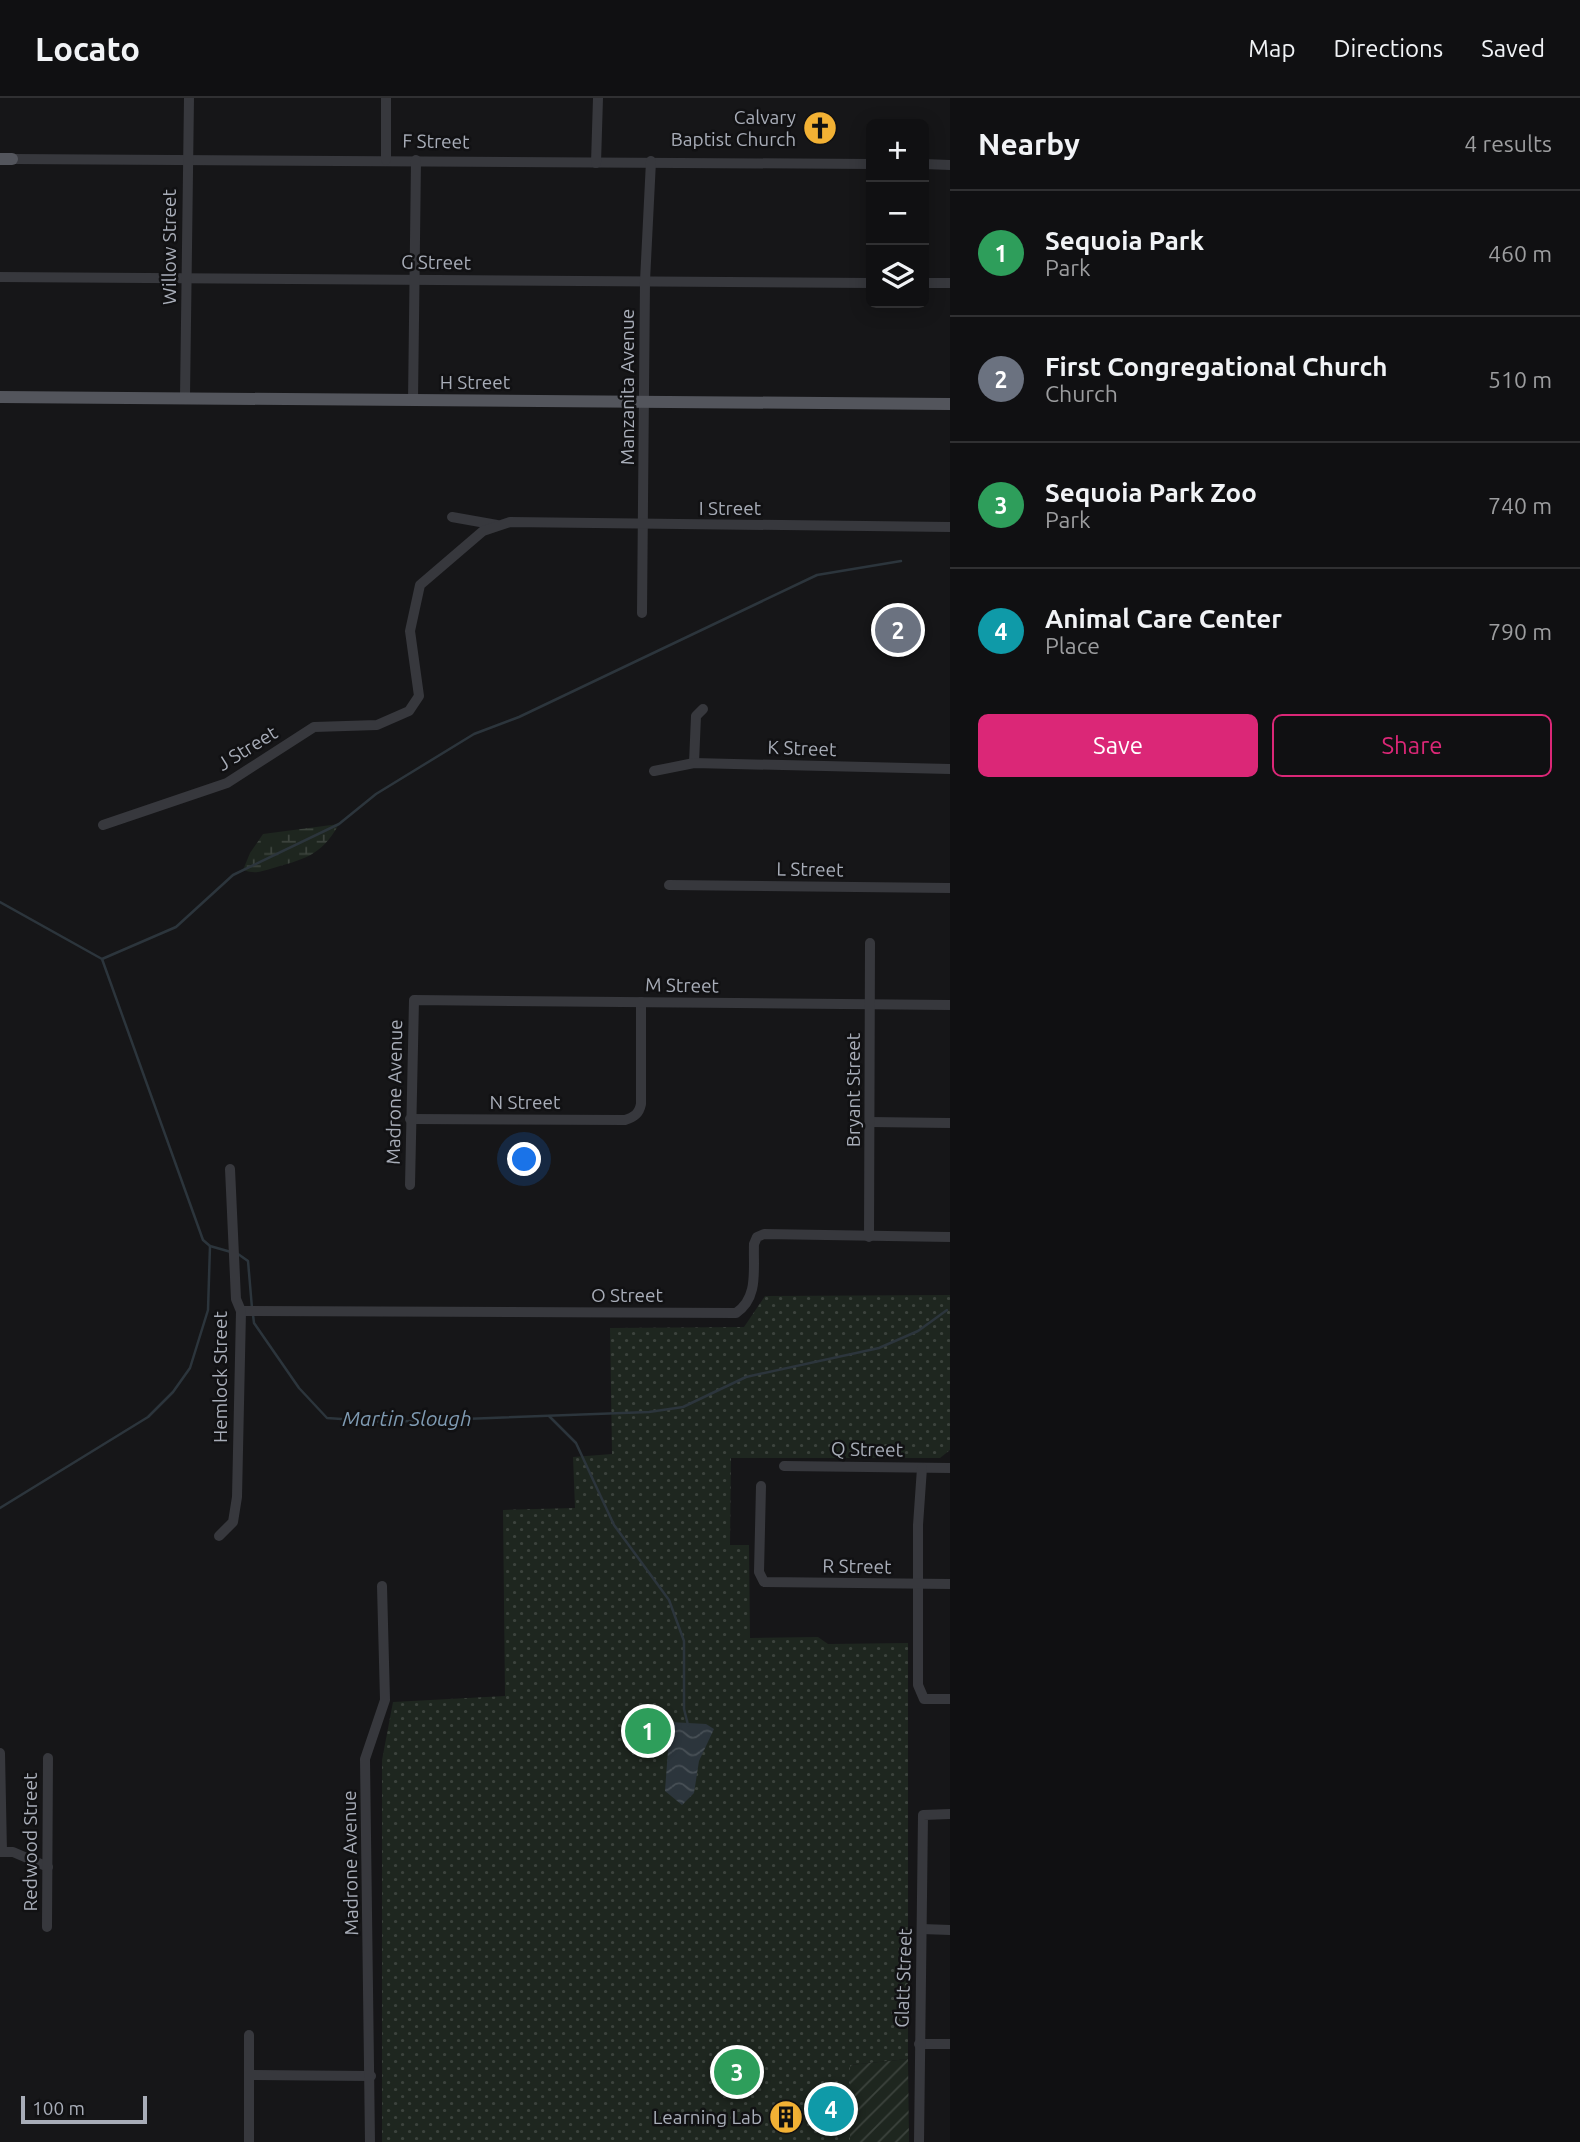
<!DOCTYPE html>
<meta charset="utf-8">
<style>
body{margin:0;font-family:Ubuntu,sans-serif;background:#1e1e20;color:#f1f3f6}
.controls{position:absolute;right:21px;top:21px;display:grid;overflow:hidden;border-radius:10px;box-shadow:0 4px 18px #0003}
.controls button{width:63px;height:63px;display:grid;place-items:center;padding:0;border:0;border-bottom:2px solid #303032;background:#101012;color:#f1f3f6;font:35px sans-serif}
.scale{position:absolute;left:21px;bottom:18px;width:126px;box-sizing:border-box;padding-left:7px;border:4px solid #a8adb8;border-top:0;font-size:19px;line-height:24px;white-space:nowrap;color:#a8adb8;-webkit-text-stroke:5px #111113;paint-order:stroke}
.you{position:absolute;left:525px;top:1062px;width:24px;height:24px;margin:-18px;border:5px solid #fff;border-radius:50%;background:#1a73e8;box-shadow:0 0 0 10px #1a73e833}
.badge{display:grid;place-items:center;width:46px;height:46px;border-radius:50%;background:#db2777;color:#fff;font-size:23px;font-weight:700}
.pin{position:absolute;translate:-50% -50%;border:4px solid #fff;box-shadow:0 2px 7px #0006}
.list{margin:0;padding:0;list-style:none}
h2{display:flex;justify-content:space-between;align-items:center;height:91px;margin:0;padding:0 28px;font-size:30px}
h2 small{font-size:23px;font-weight:400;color:#9c9d9f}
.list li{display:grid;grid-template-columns:46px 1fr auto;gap:21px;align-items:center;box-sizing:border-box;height:126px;padding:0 28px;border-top:2px solid #303032}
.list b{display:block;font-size:26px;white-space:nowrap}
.list p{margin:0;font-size:23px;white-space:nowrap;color:#9c9d9f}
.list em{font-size:23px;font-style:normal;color:#9c9d9f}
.actions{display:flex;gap:14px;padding:21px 28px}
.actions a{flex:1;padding:16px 0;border:2px solid #db2777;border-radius:10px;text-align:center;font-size:24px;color:#db2777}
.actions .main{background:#db2777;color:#fff}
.icon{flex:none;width:38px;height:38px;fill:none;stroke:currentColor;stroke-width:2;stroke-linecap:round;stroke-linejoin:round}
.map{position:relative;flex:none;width:950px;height:2044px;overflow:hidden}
header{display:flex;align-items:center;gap:42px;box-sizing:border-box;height:98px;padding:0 35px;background:#101012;border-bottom:2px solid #303032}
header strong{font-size:33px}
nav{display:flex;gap:38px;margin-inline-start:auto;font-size:24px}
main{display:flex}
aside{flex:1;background:#101012}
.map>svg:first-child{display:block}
</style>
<header>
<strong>Locato</strong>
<nav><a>Map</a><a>Directions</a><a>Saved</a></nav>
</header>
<main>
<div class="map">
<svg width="950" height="2044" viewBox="0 0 950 2044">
<defs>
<pattern id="grass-dots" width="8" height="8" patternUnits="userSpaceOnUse" patternTransform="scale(1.75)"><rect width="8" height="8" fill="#1e261f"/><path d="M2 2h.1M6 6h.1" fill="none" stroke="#3c433d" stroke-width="1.8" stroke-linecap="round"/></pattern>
<pattern id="wetland-marsh" width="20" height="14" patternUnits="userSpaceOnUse" patternTransform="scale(1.75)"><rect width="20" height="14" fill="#1e261f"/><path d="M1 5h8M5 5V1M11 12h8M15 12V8" fill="none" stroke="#3c433d"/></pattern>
<pattern id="garden-furrows" width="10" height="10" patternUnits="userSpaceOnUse" patternTransform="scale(1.75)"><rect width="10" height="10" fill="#1e261f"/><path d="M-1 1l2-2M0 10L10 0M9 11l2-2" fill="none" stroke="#3c433d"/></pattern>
<pattern id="water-waves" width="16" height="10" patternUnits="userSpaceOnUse" patternTransform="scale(1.75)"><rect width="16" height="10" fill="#2c353c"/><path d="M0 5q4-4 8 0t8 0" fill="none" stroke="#485056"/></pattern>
</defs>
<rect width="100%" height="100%" fill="#161618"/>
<polygon fill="url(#grass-dots)" points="950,1197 950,1352 940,1360 731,1360 730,1447 749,1447 750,1540 818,1539 828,1546 908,1545 908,1961 850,1967 850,2044 382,2044 382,1662 393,1604 505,1598 503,1412 575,1410 573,1359 612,1356 610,1230 744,1229 765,1198"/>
<path fill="url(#wetland-marsh)" d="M339,726C321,759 303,761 270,771C259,774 255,776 243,772L250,755L263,736Z"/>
<polygon fill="url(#garden-furrows)" points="908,1961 909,2044 850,2044 850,1967"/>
<polygon fill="url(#water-waves)" points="670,1624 706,1626 714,1631 699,1663 694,1695 682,1707 665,1693"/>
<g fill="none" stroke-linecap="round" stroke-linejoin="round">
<g stroke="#2c353c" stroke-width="2.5">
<polyline points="0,804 102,861 203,1142 210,1148 231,1154"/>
<polyline points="102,861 176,829 233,777 339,726 376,696 474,636 519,619 817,477 901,463"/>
<polyline points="238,1156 248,1163 252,1210"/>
<polyline points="253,1217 254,1225 299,1290 327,1320 385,1324 649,1314 683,1309 746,1279 879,1250 918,1233 947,1212"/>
<polyline points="549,1318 576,1345 614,1427 669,1502 684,1543 684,1611 688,1627"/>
<polyline points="0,1410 148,1319 173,1294 190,1270 208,1212 210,1148"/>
</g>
<g stroke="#37383d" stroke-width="10">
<polyline points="12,61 871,66"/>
<polyline points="386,62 386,0"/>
<polyline points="596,65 598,0"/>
<polyline points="924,66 950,67"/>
<polyline points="0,179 871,185"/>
<polyline points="924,185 950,185"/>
<polyline points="185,299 189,0"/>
<polyline points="413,303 416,62"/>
<polyline points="452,419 497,427"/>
<polyline points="642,515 645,183 651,63"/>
<polyline points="694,665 696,618 703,611"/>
<polyline points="654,673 694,665 950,671"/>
<polyline points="103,727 227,685 314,629 377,627 409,613 419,598 410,533 420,487 483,433 510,424 950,429"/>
<polyline points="669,787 950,790"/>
<path d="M410,1021L625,1022C634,1019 639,1016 641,1006V904"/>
<polyline points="870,1024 950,1025"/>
<polyline points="410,1087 414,902 950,907"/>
<polyline points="869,1139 870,845"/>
<path d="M241,1213L736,1215C759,1200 753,1171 754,1146L757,1139L764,1136L950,1139"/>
<polyline points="784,1368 950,1370"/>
<polyline points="922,1370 918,1427 918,1587 924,1601 950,1601"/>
<polyline points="761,1388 759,1474 764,1484 950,1486"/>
<polyline points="219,1438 233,1424 237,1399 241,1213 236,1201 230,1071"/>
<polyline points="0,1655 2,1754"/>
<polyline points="0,1754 13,1754 48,1769"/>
<polyline points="47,1829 48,1660"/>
<polyline points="922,1831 950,1832"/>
<polyline points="919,1946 950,1946"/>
<polyline points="249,1977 371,1978"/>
<polyline points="249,2044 249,1937"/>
<polyline points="370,2044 365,1661 385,1602 382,1488"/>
<polyline points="919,2044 923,1717 950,1716"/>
</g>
<g stroke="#53555c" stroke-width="12">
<polyline points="0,61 12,61"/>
<polyline points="0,299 950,306"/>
</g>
</g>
<defs>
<g id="church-disc" transform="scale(1.75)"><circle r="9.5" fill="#f2b134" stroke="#111113"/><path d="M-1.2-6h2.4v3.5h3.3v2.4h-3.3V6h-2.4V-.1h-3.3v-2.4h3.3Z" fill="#111"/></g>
<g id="building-disc" transform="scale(1.75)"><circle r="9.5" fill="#f2b134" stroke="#111113"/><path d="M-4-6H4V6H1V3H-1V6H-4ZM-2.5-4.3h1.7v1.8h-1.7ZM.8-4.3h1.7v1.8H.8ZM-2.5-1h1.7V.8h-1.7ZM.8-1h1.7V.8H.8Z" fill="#111"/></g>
</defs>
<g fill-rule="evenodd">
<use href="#church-disc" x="820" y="30"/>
<use href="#building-disc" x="786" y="2019"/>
</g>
<g text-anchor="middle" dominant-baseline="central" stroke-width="5" stroke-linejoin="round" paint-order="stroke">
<g font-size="19" fill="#a8adb8" stroke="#111113" text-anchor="end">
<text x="796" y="19">Calvary<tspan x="796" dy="22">Baptist Church</tspan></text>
<text x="762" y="2019">Learning Lab</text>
</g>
<g font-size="19" fill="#a8adb8" stroke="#111113">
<text transform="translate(436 43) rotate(1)">F Street</text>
<text transform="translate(169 149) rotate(-90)">Willow Street</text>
<text transform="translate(436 164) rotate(1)">G Street</text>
<text x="475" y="284">H Street</text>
<text transform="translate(627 289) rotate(-90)">Manzanita Avenue</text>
<text x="730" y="410">I Street</text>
<text transform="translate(247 650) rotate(-32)">J Street</text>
<text transform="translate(802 650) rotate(2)">K Street</text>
<text transform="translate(810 771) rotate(1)">L Street</text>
<text transform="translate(682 887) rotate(1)">M Street</text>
<text transform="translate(853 992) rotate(-90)">Bryant Street</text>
<text transform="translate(394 994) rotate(-89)">Madrone Avenue</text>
<text x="525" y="1004">N Street</text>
<text x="627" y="1197">O Street</text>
<text transform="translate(220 1279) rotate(-90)">Hemlock Street</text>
<text transform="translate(867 1351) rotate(1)">Q Street</text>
<text transform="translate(857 1468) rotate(1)">R Street</text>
<text transform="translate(30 1744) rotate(-90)">Redwood Street</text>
<text transform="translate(350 1765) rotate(-91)">Madrone Avenue</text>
<text transform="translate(903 1880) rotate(-88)">Glatt Street</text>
</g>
<g font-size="21" font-style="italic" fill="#7f9bb3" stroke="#111113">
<text x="407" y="1320">Martin Slough</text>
</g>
</g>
</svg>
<div class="controls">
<button>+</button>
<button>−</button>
<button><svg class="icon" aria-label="layers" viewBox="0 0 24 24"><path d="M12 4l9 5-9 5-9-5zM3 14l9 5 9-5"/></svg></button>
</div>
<div class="scale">100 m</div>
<div class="you"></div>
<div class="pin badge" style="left:648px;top:1633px;background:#2e9e5b">1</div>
<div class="pin badge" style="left:898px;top:532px;background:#6b7280">2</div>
<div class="pin badge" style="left:737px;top:1974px;background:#2e9e5b">3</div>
<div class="pin badge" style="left:831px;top:2011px;background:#0f9aa8">4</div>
</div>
<aside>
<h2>Nearby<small>4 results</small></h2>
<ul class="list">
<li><span class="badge" style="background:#2e9e5b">1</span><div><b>Sequoia Park</b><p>Park</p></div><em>460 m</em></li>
<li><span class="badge" style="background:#6b7280">2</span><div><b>First Congregational Church</b><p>Church</p></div><em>510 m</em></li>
<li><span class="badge" style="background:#2e9e5b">3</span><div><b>Sequoia Park Zoo</b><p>Park</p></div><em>740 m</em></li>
<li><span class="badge" style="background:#0f9aa8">4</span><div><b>Animal Care Center</b><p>Place</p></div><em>790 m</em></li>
</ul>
<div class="actions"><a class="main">Save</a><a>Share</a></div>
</aside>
</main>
